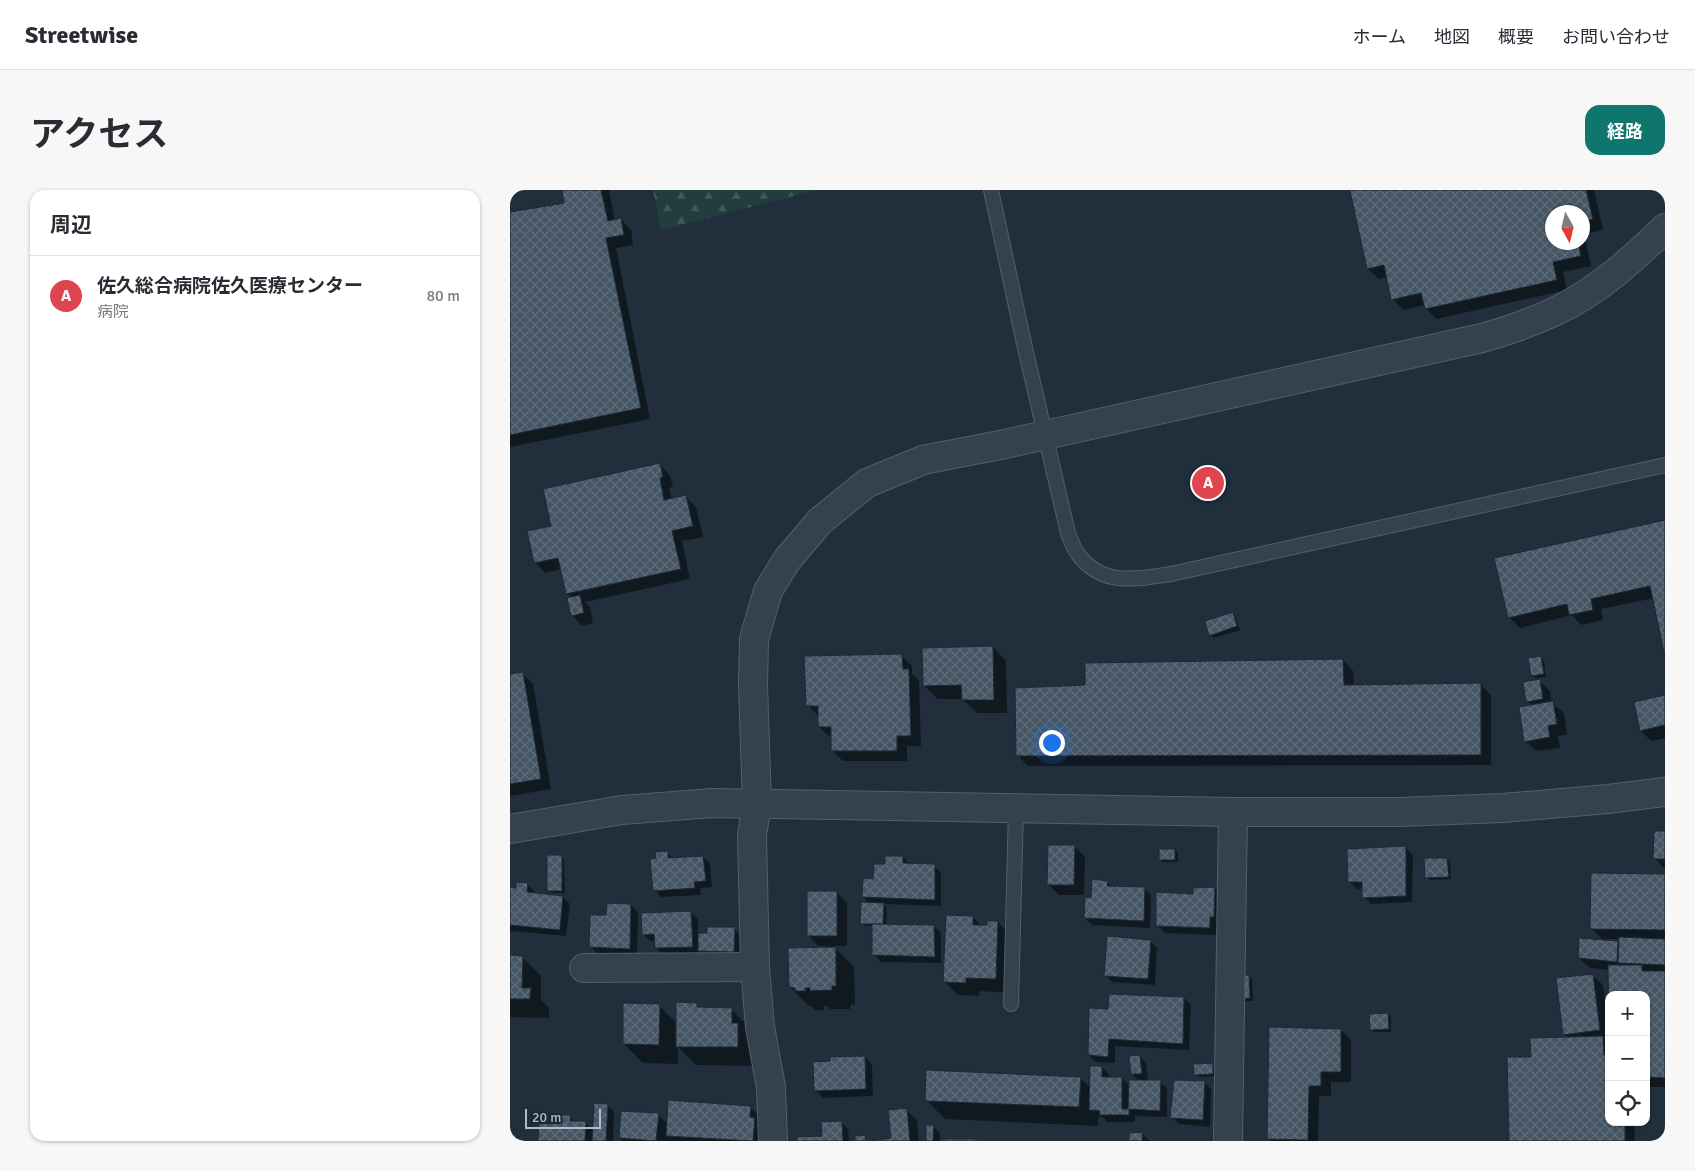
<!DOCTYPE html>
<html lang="ja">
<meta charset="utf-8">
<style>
body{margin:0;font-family:Signika,"Noto Sans JP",sans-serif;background:#f7f7f7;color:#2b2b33}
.controls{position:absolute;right:15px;bottom:15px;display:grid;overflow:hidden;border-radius:10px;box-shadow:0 1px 4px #0004}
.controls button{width:45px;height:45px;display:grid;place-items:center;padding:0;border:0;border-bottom:1px solid #e1e1e2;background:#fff;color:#2b2b33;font:25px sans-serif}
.compass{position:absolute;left:1035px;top:15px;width:45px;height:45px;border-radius:50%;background:#fff;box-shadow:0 1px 4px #0004;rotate:172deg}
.scale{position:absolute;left:15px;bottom:12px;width:76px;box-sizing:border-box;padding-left:5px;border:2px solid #b1bcc9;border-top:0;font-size:14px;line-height:18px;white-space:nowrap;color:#b1bcc9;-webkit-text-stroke:4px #1a2632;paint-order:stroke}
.you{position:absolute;left:541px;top:552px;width:18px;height:18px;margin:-12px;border:4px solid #fff;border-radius:50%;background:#1a73e8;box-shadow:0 0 0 8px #1a73e833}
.badge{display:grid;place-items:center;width:32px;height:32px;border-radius:50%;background:#0f766e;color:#fff;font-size:16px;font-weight:700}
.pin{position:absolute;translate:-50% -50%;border:2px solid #fff;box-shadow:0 1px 5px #0006}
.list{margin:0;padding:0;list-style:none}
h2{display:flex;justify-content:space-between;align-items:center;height:65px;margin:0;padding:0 20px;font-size:21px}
h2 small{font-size:16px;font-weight:400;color:#7c7c81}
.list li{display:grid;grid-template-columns:32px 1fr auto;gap:15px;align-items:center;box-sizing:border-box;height:80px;padding:0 20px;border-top:1px solid #e1e1e2}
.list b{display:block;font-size:19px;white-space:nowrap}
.list p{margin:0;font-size:16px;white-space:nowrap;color:#7c7c81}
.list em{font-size:16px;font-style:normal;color:#7c7c81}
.icon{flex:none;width:28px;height:28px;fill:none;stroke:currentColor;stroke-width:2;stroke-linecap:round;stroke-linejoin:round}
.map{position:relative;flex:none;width:1155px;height:951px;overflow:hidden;border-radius:15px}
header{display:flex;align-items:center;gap:30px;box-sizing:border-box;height:70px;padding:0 25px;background:#fff;border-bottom:1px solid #e1e1e2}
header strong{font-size:24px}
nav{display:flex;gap:28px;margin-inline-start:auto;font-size:18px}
.intro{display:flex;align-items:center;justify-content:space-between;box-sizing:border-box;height:120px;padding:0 30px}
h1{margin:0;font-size:35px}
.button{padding:12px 22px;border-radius:15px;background:#0f766e;color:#fff;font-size:18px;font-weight:700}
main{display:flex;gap:30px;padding:0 30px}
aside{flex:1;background:#fff;border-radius:15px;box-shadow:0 1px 4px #0004}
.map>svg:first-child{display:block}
</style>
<header>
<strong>Streetwise</strong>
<nav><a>ホーム</a><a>地図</a><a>概要</a><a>お問い合わせ</a></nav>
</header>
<div class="intro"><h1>アクセス</h1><a class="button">経路</a></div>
<main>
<aside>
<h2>周辺<small></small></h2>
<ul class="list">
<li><span class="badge" style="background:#e0444e">A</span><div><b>佐久総合病院佐久医療センター</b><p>病院</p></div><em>80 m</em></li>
</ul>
</aside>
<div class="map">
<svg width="1155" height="951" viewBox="0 0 1155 951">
<defs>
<pattern id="forest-firs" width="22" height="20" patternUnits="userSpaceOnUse" patternTransform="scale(1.25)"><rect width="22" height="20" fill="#233d3e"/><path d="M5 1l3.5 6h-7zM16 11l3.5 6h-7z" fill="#415759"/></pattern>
<pattern id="building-cross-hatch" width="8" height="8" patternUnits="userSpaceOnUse" patternTransform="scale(1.25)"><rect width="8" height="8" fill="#455564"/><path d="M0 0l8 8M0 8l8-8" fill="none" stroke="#5d6c79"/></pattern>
</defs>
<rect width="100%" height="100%" fill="#212f3d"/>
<polygon fill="url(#forest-firs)" points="143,0 308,0 151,40"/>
<g fill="#0007" fill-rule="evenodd">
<polygon points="53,0 99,0 105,31 111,30 121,40 123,55 106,58 140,229 0,257 0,24 55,14"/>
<path d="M849,0H1084L1093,40L1074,44L1081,76L1053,82L1057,100L926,129L916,118L915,115L893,120L883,109L878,87L869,89L858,79ZM1042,22H1072V52H1042Z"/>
<polygon points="150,275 160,285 163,297 159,298 162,310 176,307 186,317 193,347 172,351 180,389 75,412 80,417 83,433 72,436 62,425 62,408 57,403 52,379 35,383 25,372 43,337"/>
<polygon points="1155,331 1155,460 1144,408 1091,419 1093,430 1071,435 1062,425 1010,438 999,427"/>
<polygon points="722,423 725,426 730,440 704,448 701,445"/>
<polygon points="483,457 496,471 497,523 467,523 452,509 428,509 414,496"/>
<polygon points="391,465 402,476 402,484 409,490 411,556 397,556 397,571 333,571 323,561 323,547 320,547 309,537 308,526 298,515"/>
<polygon points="1031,468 1034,471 1036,487 1025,488 1022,485"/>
<polygon points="833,470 843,481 844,496 971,495 981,505 981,575 518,576 507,565 576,496"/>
<polygon points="12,483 23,494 41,599 0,606 0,486"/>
<polygon points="1029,490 1040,501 1042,513 1054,523 1057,545 1048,546 1050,558 1026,561 1015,551 1022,516 1017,511"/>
<polygon points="1155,507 1155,548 1141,551 1131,541"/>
<polygon points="1155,642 1155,679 1144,668"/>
<polygon points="564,656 575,667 574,705 549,705 538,694"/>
<polygon points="896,658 903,665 902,712 861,714 854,707 853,698 847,699 840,692"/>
<polygon points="665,660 668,663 668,672 653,672 650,669"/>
<polygon points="157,662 164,669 193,667 200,674 202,697 190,698 191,705 151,707 145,700 147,670"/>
<polygon points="51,666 54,669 55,703 42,703 39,700"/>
<polygon points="393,667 401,675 424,676 431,683 431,716 373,714 377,717 376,736 424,736 431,743 431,773 371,772 364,765 363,736 355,736 352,733 360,714 353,707 376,675"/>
<polygon points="937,669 940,672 941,689 920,690 916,687"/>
<path d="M1155,685V897H1136V805L1099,780L1080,778L1069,768L1094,751L1082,739ZM1097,749H1110V755L1107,752L1096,751Z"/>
<polygon points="597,692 603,697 635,699 641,706 640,738 582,735 575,728 582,709"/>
<polygon points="17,694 24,701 24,704 53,707 60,714 56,746 0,741 0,699 7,699"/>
<polygon points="705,698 712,705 711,733 707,733 706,745 655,743 648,736 684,705"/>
<polygon points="326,702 337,712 337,756 323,756 344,777 345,814 341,815 340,819 320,819 317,816 314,816 314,820 305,820 301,816 299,816 280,797 316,758 316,756 308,756 298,745"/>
<polygon points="121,715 128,722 127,765 88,764 81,757 97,726"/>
<polygon points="181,722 188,729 188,745 224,739 231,746 231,768 196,768 189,760 189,763 153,765 146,758 146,751 140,751 133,744"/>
<polygon points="463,728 472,736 478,736 488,732 501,746 499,803 470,801 469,806 448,805 435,792"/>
<polygon points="640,751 647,758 645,795 602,792 595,785"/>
<polygon points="0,767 12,767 31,786 31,810 39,818 39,828 0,827"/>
<polygon points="1082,785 1093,795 1099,838 1099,850 1096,851 1099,853 1099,932 1124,932 1125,951 1000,951 1022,868 1059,848 1054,844"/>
<polygon points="739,786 742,789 743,811 734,811 730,787"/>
<polygon points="674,808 681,815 679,860 605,856 605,873 586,872 579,865 599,820"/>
<polygon points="186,814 191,819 221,819 240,838 246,876 186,875 168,857 168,874 133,873 114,854 149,816 167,833"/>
<polygon points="878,824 881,828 881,842 864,842 861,839"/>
<polygon points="831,840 841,850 841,892 821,892 821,906 809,906 808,951 761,951 758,948"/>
<polygon points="630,866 636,873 638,891 650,892 657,898 657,927 625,926 625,932 597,932 593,927 588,927 588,936 435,929 416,910 570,888 581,898 592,877 599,884 599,888 612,888 620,896 629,891 622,884"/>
<polygon points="355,867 362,874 363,906 313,908 306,901"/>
<polygon points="702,874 705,877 706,886 689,887 686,884"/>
<polygon points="694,892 701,899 700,937 669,934 662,927"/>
<polygon points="97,915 104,922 103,951 82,950 82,951 29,951 41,935 60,927 66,932 75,933 84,941"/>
<polygon points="240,917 259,936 263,951 113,951 110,948 148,925 158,934"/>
<polygon points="396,920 407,930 409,951 369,951 382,949"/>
<polygon points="331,932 338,939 339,951 288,951 314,947"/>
<polygon points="423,936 430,943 430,951 417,951"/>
<polygon points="632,944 640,951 621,951"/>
</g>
<g fill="url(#building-cross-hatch)" stroke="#1c2834">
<polygon points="52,0 91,0 98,31 111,28 114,45 96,48 131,218 0,245 0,22 54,13"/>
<polygon points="843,0 1076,0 1083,29 1072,32 1072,22 1042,22 1042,52 1068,52 1071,66 1043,72 1047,90 915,119 911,103 881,110 874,75 857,79 840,1"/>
<polygon points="150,273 153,287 150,288 154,310 176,305 183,336 162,341 171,379 56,404 48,368 24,373 17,341 41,336 33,299"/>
<polygon points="1155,330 1155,467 1140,396 1081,409 1083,420 1059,425 1057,414 998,428 984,368"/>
<polygon points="70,405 74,423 61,426 57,408"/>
<polygon points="723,422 727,436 699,446 695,431"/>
<polygon points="483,456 484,510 452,510 451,495 413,496 412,458"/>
<polygon points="392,464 393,479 399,479 401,546 387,546 387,561 321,561 321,537 308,537 308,516 296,516 294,466"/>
<polygon points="1031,466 1034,484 1021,486 1018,468"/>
<polygon points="833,469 834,495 971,493 971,565 506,566 505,498 575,495 575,473"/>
<polygon points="13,482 31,589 0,594 0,484"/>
<polygon points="1030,489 1033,509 1016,512 1013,492"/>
<polygon points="1155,505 1155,535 1130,541 1124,512"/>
<polygon points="1043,511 1047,534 1038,536 1040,547 1014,552 1009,517"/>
<polygon points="1144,641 1155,641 1155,669 1143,669"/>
<polygon points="538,655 565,655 564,695 537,695"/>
<polygon points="896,656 896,706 852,708 852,692 838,692 837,659"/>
<rect x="649" y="659" width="16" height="11"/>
<polygon points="158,661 158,668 193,666 196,691 184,692 185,698 143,701 140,669 146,668 145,662"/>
<rect x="37" y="665" width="15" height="36"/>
<polygon points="375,666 393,666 393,673 425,674 425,710 352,707 353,688 363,689 364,674 375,674"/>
<polygon points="914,668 937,668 939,687 915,688"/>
<polygon points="1081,683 1155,684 1155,740 1080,739"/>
<polygon points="582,689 598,691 597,696 635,697 634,731 574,728 575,707 581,708"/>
<polygon points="6,692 18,693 17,702 53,706 50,740 0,735 0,697 6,698"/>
<polygon points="705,697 704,727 700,727 700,738 646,736 646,702 683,704 683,698"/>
<rect x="297" y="701" width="30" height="45"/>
<polygon points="351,712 374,713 373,734 350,734"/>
<polygon points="97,713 121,714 120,759 79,757 80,725 96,725"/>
<polygon points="181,721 183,757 145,758 144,744 132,745 131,723"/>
<polygon points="436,725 463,726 463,735 477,735 477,731 488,731 486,789 456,788 456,793 433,792"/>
<polygon points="362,734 424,735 425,767 362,765"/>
<polygon points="197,737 225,737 224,762 188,761 188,743 197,743"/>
<polygon points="597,746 641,750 638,789 594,786"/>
<polygon points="1109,747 1155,749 1155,775 1108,773"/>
<polygon points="1069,748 1108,751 1107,772 1068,768"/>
<polygon points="326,757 326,796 322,796 322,800 300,801 300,798 295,798 296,801 285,801 285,798 279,797 278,758"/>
<polygon points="0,765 13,766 12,798 21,798 20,809 0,809"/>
<polygon points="1098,775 1132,775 1132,781 1155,781 1155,888 1136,887 1136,805 1099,805 1099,846"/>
<polygon points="1083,784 1090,840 1053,845 1046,788"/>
<polygon points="729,785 739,785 740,808 729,809"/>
<polygon points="599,804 674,807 673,854 599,849 598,867 578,865 579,818 598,819"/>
<polygon points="166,812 187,813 187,817 222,818 222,833 228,833 228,857 166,857"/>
<polygon points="113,813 150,814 149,855 113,854"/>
<polygon points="878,823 879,839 860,840 859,824"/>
<polygon points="759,837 831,839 831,882 811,882 811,896 799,896 798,950 757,949"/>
<polygon points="1093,846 1094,865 1099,865 1099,932 1115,932 1115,951 999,951 997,867 1021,867 1020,848"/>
<polygon points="630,865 632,884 621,884 619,866"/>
<polygon points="355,866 356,899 304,901 303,872 320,871 320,867"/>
<polygon points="703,873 703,884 684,885 683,874"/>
<polygon points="580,876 592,876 592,887 612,887 612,919 618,919 619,890 651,890 650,921 619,919 619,925 589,925 590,921 579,920"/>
<polygon points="416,880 571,887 569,917 415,911"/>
<polygon points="664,890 695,891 693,930 660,928"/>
<polygon points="158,910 241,916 240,927 245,928 243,951 156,946"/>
<polygon points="84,913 98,914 96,951 82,951"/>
<polygon points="397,918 400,951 360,951 381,948 378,920"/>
<polygon points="111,921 149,923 146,951 109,948"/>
<polygon points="48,925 61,925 60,931 76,931 75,951 28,951 29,933 40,934 40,930 47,930"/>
<polygon points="332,931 333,951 287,951 287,947 312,946 311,932"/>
<polygon points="416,935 424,935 423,951 416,951"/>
<polygon points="633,942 632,951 619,951 619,943"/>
<rect x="0" y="945" width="6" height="6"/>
<polygon points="355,945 356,951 345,951 345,946"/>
<rect x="432" y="949" width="36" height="2"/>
</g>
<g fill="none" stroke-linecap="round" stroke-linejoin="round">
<g stroke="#535f6b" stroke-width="16">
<g id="service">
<path d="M481,0L515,158L558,343C561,350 563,358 568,364C592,397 626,389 661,384L1155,275"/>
<polyline points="501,814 506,619"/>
</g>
</g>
<g stroke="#535f6b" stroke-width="30">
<g id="minor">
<polyline points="74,778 245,777"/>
<path d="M263,951L261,897L250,837L245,777L242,645L247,614L243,495L244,449L258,401L277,370L310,331L357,293L413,270L495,254L972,148C997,141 1023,132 1048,120C1088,101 1123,69 1155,38"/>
<polyline points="718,951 723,622"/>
</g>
</g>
<g stroke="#535f6b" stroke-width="30">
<polyline id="tertiary" points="0,639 112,620 202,613 723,622 890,622 993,618 1098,609 1155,602"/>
</g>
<use href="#service" stroke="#35414d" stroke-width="14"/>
<use href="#minor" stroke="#35414d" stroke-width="28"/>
<use href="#tertiary" stroke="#35414d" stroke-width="28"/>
</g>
</svg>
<div class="controls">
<button>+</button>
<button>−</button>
<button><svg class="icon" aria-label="locate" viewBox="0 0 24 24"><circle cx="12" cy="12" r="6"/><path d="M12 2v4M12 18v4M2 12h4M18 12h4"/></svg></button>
</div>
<svg class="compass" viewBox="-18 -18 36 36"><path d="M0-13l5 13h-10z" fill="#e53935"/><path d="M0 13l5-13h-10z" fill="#7c7c81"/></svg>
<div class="scale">20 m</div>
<div class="you"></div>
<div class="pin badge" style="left:698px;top:293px;background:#e0444e">A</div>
</div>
</main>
